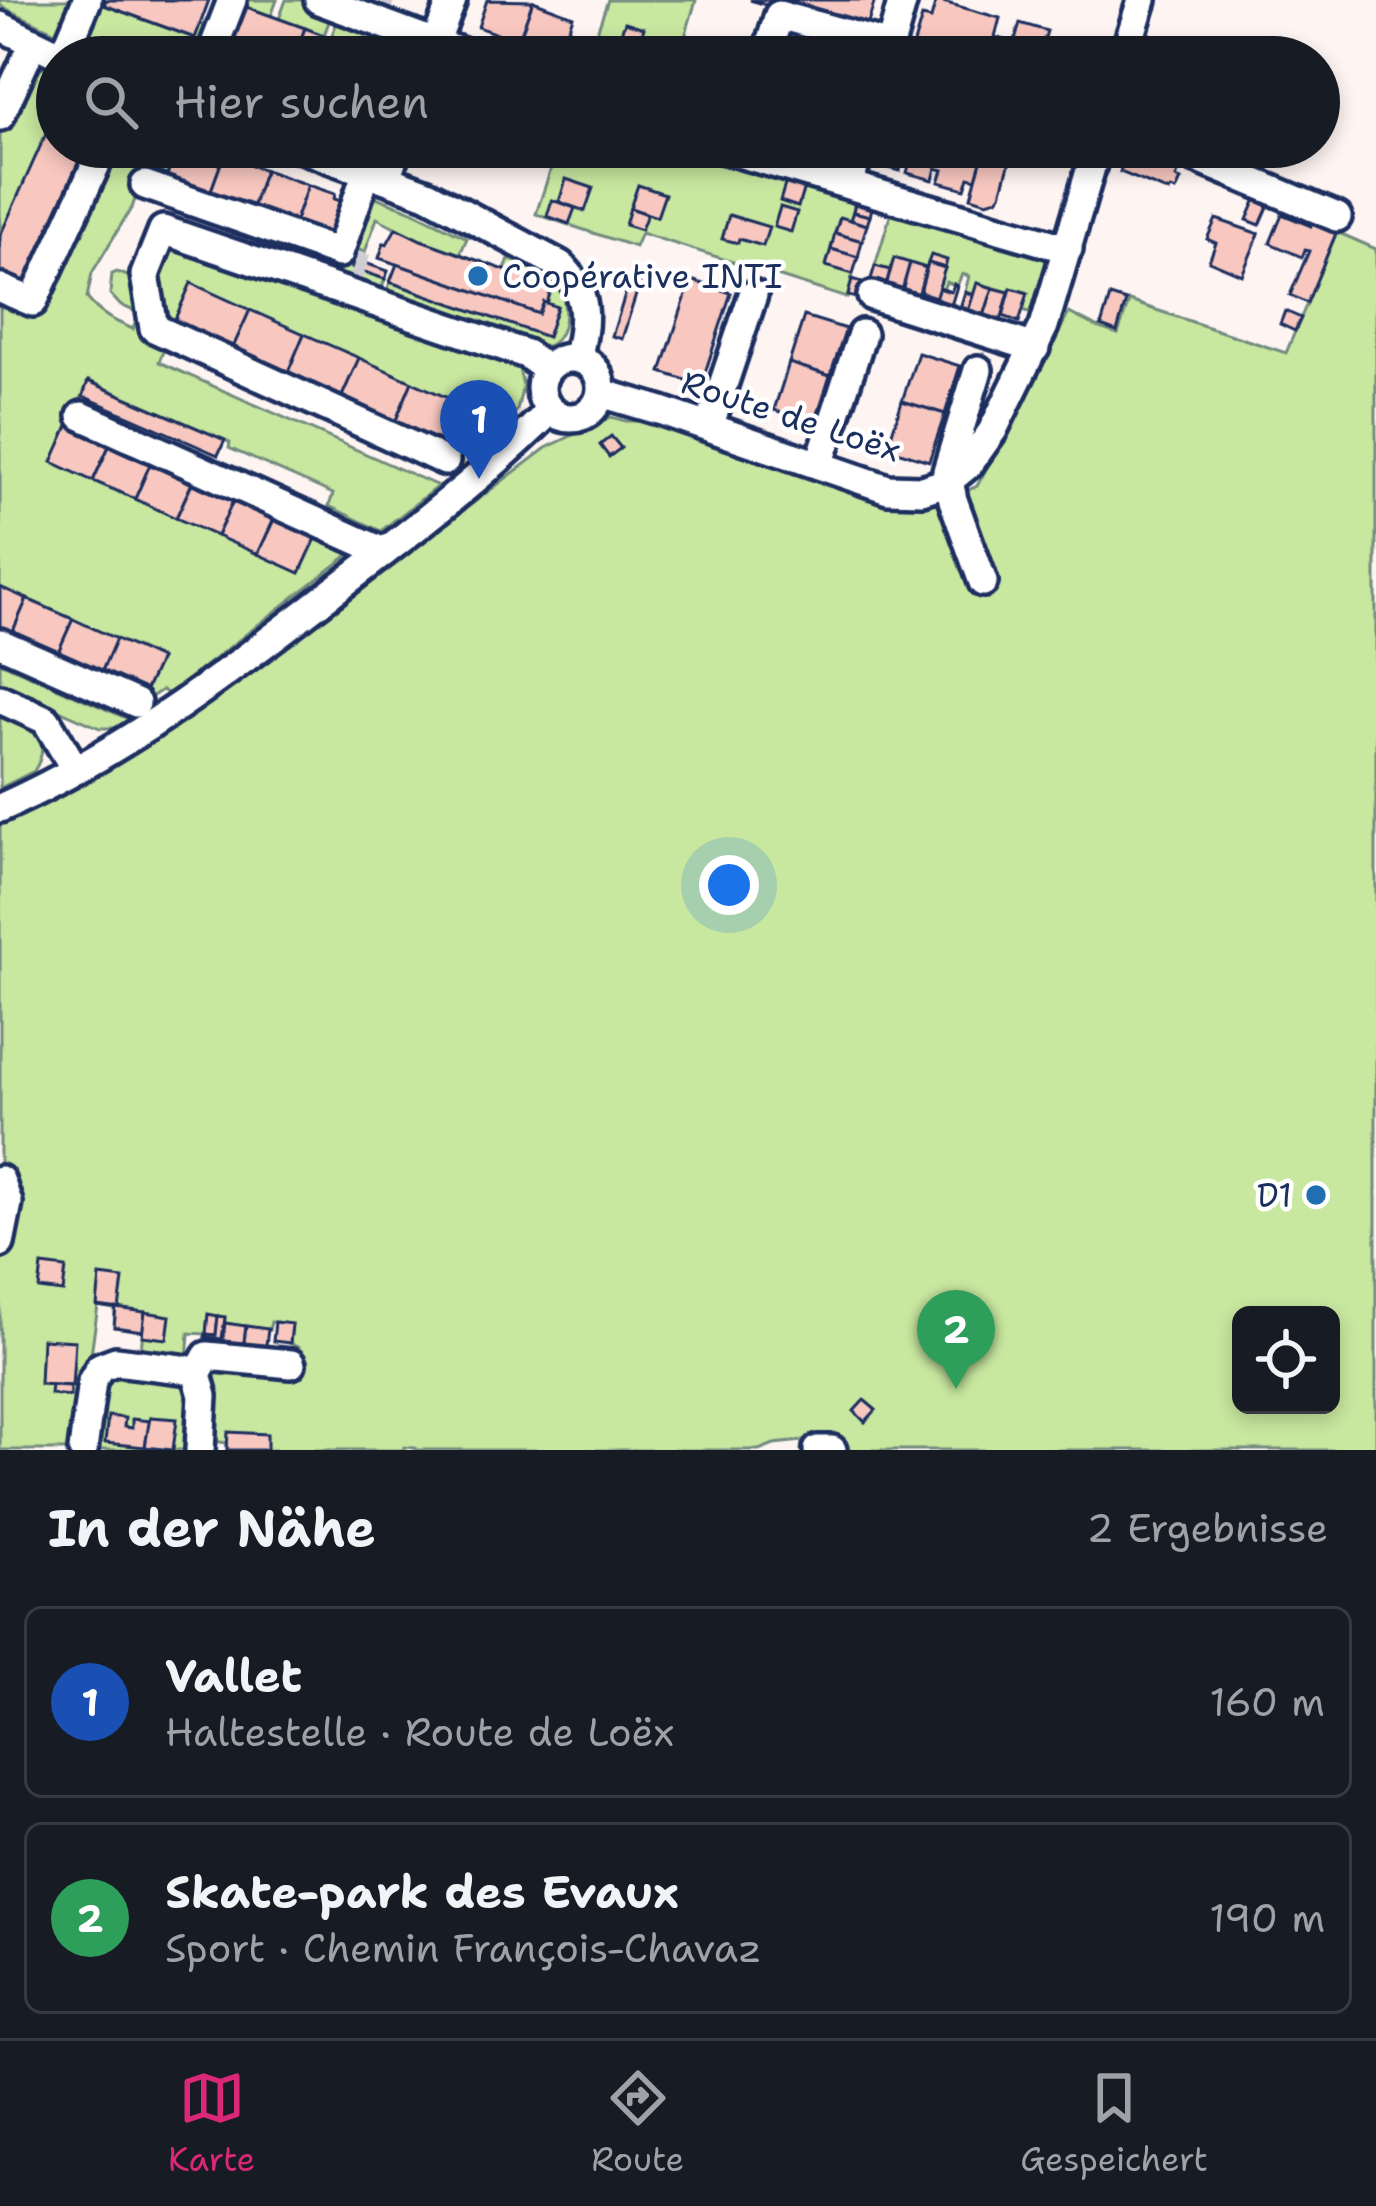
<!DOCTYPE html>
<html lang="de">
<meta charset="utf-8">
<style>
body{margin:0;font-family:"Shantell Sans",sans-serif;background:#242831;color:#f1f3f6}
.controls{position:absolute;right:36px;bottom:36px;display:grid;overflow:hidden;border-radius:18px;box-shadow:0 6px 18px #0003}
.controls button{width:108px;height:108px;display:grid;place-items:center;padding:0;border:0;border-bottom:3px solid #363941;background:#171b24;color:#f1f3f6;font:60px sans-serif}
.you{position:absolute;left:729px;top:885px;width:42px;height:42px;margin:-30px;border:9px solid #fff;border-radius:50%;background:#1a73e8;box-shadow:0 0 0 18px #1a73e833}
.badge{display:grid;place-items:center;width:78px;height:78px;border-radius:50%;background:#db2777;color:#fff;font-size:39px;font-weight:700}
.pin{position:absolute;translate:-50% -99px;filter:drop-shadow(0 3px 6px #0008)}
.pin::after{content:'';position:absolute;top:63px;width:42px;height:36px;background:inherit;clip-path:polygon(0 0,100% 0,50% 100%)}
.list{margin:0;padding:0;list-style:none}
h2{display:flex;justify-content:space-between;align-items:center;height:156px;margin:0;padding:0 48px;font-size:51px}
h2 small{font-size:39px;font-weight:400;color:#9ea1a6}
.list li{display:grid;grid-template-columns:78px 1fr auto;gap:36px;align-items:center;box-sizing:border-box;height:192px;margin:0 24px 24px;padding:0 24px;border:3px solid #363941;border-radius:18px}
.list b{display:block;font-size:45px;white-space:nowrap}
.list p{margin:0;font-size:39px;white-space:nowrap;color:#9ea1a6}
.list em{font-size:39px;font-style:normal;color:#9ea1a6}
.icon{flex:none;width:66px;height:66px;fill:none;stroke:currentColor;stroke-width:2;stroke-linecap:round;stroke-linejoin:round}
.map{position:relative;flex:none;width:1376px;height:1450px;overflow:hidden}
.search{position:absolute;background:#171b24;box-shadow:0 6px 18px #0003;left:36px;right:36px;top:36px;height:132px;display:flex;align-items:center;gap:30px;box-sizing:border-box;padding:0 42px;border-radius:66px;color:#9ea1a6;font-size:45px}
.sheet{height:588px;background:#171b24}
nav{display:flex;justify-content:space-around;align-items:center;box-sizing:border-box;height:168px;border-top:3px solid #363941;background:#171b24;font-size:33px;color:#9ea1a6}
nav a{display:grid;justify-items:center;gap:6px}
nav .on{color:#db2777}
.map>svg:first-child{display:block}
</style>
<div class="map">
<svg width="1376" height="1450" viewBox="0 0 1376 1450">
<rect width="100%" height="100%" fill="#fef4f2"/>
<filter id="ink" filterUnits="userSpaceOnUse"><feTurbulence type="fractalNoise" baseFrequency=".00833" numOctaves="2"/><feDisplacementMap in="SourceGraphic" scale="24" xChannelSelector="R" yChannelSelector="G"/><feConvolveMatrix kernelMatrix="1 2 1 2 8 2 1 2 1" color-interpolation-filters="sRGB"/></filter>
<g filter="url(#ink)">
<g fill="#c8e79f" stroke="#728b7e" stroke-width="3" fill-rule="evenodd">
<polygon points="0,0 105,0 104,5 194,38 200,24 216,29 200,57 109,57 11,11 0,5"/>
<polygon points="238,0 277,0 271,16 230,45 263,57 215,57"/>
<polygon points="286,0 303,0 333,11 324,35 279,19"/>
<polygon points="608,0 696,0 679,57 588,57"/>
<polygon points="339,16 378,31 370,52 331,38"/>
<polygon points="30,62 57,75 57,147 97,147 30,295 0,282 0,128"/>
<path d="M116,147H186L182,159L174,157L165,181L144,174L133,205L92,273L87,298C100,315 114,321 133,329L139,313L120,305L110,294L112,274L117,272L136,279L165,346L159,362L438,486L381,531L329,506L333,494L229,448L230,443L225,440L89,381L53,462L299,572L318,534L326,537L325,542L351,553L169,694L162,690L151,697L144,694L160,658L0,587V300L35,316L38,311L44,313Z"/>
<polygon points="558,147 675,147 675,159 684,161 690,147 692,147 771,171 773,175 808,188 811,182 857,196 850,220 840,218 826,265 853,274 847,298 641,233 635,247 536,214"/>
<polygon points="743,147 852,147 844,177"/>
<polygon points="368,194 412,211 467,238 460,254 421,240 377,218 365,252 350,247"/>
<polygon points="893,206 1053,254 1035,314 1023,310 1027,292 1011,288 1009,292 978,283 973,295 965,292 969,276 962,274 957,286 946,282 943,290 939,288 929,263 926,268 894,259 890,270 875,266"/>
<path d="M1337,232L1376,249V1450H801L802,1441L774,1444L759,1450H415V1448L404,1447L403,1450H227V1443L214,1441L207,1434L210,1367L296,1371L299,1348L290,1343L292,1325L271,1322L269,1330L225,1323V1317L208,1315L206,1334L189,1333L187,1362L140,1359L143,1331L114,1327L115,1309L98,1306L77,1450H0V1253L13,1198L0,1164V820L148,742L227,689L546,448L611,417L626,421H651L904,505L939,503L977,486L1069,313L1097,327L1118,334L1129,301L1286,353ZM1241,1315H1331V1405H1241Z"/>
<polygon points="175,241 518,364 523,386 517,410 470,460 453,451 471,408 191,284 172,326 160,316 156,290"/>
<path d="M509,259L542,273L562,292C568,315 566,344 539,348L386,295L390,282L547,336L557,307L547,303L552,287L505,270Z"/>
<polygon points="339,263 385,279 380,293 334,278"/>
<polygon points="0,662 128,719 118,728 100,728 0,684"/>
<path d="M0,715C28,727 56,736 34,771L0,788Z"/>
<polygon points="114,1369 190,1382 193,1450 90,1450 101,1383"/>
</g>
<g fill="#f8c8c0" stroke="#1b2f5e" stroke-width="3">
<polygon points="106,0 209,0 195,38 104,5"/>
<polygon points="487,0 533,1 518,42 478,27"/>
<polygon points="750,0 875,0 864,36"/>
<polygon points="936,0 1000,18 995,37 1010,42 1009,46 1013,47 1020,23 1047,31 1039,57 910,57 922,17 931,19"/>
<polygon points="533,1 573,16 559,57 518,42"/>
<polygon points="244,6 305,28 298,47 290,44 285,57 263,57 229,45"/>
<polygon points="625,22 644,28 634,57 607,57 610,47 615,49"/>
<polygon points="305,28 350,45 345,57 285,57 290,44 298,47"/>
<polygon points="350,45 370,52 383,57 345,57"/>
<polygon points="57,109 57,147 85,147 24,284 0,273 0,236"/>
<polygon points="186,147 201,147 224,155 209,196 165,181 174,156 182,159"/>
<polygon points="484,147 531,147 525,162"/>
<polygon points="879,147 977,147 976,150 984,152 976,179 969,177 965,189 939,182 943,170 936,168 933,180 907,173 910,161 903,159 900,171 874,164"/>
<polygon points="985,147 1013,150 1001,194 997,199 987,202 971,197"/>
<polygon points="1121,147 1137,147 1181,165 1176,178 1181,180 1176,191 1171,189 1169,192 1120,172 1122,166 1115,163"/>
<polygon points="224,155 265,170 251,211 209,196"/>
<polygon points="265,170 308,185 293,226 251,211"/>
<polygon points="566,179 593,188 585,211 559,202"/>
<polygon points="786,181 804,187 798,207 780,201"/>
<polygon points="308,185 335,194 334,199 342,201 329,238 293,226"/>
<polygon points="638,185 665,194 657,217 630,208"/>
<polygon points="1257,197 1270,202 1260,225 1247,220"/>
<polygon points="552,200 575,208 569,224 547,216"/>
<polygon points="855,203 872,208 870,216 853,212"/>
<polygon points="780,207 797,212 791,232 774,227"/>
<polygon points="630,208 647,214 641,230 625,225"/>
<polygon points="853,212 870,216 867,225 850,220"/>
<polygon points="1282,214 1311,226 1315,216 1339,226 1307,303 1290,295 1309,251 1305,250 1302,257 1270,243"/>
<polygon points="729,215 769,227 763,246 739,239 738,243 722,239"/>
<polygon points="840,217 867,225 862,241 835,233"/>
<polygon points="1216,219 1259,234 1242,275 1209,261 1216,243 1207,239"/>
<polygon points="396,228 421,240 552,287 547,303 544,302 539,314 379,258 384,243 387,244"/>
<polygon points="835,233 862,241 858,257 831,249"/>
<polygon points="831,249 858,257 853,274 826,266"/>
<polygon points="931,255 947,260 945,268 928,263"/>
<polygon points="894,258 910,263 902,291 886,286"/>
<polygon points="356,260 388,271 385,279 352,268"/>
<polygon points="910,263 926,268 918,296 902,291"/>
<polygon points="928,263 945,268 936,297 920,292"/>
<polygon points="397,264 539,314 544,302 557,307 547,337 390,282"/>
<polygon points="875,266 890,270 886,286 870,282"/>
<polygon points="631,276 641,279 622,339 612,336"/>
<polygon points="852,279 861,282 856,298 848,296"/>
<polygon points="691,280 731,293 701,385 661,372"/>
<polygon points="191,283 250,310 231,352 172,326"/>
<polygon points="977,283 993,288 984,316 968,311"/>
<polygon points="954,284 957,286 950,309 933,304 939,288 951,292"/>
<polygon points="993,288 1009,292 1001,321 984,316"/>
<polygon points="1011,288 1028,293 1019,322 1003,316"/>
<polygon points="965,292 973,295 968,311 960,308"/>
<polygon points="1110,296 1126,301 1117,332 1101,326"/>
<polygon points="250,310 304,334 286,377 231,352"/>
<polygon points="1285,311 1301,318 1295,331 1280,324"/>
<polygon points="804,316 846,329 830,376 789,363"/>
<polygon points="304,334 359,358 340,401 286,377"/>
<polygon points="918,353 960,366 945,414 902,401"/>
<polygon points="359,358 412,382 394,425 340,401"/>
<polygon points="789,363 830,376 815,423 774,410"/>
<polygon points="88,381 225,440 218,455 83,396"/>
<polygon points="412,382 472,409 453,451 394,425"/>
<polygon points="902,401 945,414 929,461 887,448"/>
<polygon points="69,424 111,442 93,481 52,462"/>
<polygon points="611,436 621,448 609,457 600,445"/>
<polygon points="111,442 152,460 135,499 93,481"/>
<polygon points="152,460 194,479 176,518 135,499"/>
<polygon points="194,479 235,497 217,536 176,518"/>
<polygon points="235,497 276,515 258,554 217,536"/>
<polygon points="276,515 318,534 300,573 258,554"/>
<polygon points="0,587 27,599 10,638 0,634"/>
<polygon points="27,599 73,619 55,659 10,638"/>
<polygon points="73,619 116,639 99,678 55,659"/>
<polygon points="116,639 160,659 142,698 99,678"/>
<polygon points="42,1265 66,1268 63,1292 39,1289"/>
<polygon points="100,1276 123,1279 119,1309 97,1306"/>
<polygon points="116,1308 145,1312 143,1331 114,1327"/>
<polygon points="145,1312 170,1316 167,1339 142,1336"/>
<polygon points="208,1314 218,1316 216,1335 206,1334"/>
<polygon points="218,1316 225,1317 222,1339 205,1337 206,1334 216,1335"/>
<polygon points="275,1322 292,1324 290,1343 273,1341"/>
<polygon points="225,1323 246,1326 243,1351 222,1348"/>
<polygon points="246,1326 268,1329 265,1353 243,1351"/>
<polygon points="42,1339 75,1341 72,1386 40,1384"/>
<polygon points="51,1385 70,1386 70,1396 50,1394"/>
<polygon points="864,1400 876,1410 865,1422 854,1411"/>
<polygon points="108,1416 125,1418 124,1427 132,1428 132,1419 150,1421 145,1447 105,1443"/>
<polygon points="150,1417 177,1419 173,1450 145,1447"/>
<polygon points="228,1432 267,1434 267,1450 227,1450"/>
</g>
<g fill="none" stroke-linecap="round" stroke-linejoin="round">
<g stroke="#d1cdd4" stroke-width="27" stroke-dasharray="27 14" stroke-linecap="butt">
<polyline points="383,4 392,7"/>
<polyline points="371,40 379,43"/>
<polyline points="354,264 366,268"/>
</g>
<g stroke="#1b2f5e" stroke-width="36">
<g id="minor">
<polyline points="319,0 473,57"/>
<polyline points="0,26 64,57"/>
<polyline points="63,57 87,0"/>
<polyline points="210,57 232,0"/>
<polyline points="430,57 452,0"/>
<polyline points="776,57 767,54 779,15 890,46"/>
<polyline points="887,57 903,0"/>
<polyline points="1124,57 1142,0"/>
<polyline points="0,116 26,59"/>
<path d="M299,147L427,194L560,265C589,292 587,322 577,358"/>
<polyline points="718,147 1068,249"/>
<polyline points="1170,147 1337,217"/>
<polyline points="386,178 397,147"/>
<polyline points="145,185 339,253 367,171"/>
<polyline points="849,185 860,147"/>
<polyline points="0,288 33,302 104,147"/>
<polyline points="872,296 1035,348"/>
<circle cx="571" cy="388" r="30"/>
<polyline points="978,370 947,471 953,500 983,582"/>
<polyline points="601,393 662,411 888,489 922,490 947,482 969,464 993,430 1044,326 1097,147"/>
<polyline points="82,416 384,552"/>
<polyline points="709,427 753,295"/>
<polyline points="445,461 154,328 145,275 163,230 526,354 547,369"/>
<polyline points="819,465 862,334"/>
<polyline points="0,643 136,703"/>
<polyline points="0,699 46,720 75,769"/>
<path d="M0,808C122,754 226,674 331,593C407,535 482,478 550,411"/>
<polyline points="0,1180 8,1203 0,1243"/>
<polyline points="83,1450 92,1381 100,1367 116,1361 189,1370 197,1374"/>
<polyline points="200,1450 203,1396 197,1374 207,1356 291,1364"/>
<polyline points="818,1450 832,1450"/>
</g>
</g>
<use href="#minor" stroke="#fff" stroke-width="27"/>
</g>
</g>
<g fill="#1f6fb2" stroke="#fff" stroke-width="4.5">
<circle cx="478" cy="276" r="12"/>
<circle cx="1316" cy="1195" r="12"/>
</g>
<g text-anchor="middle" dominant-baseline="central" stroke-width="9" stroke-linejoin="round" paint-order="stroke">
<g font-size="33" fill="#1b2f5e" stroke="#fff" text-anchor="start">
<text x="502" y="276">Coopérative INTI</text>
<text x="1292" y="1195" text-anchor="end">D1</text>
</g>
<g font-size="33" fill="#1b2f5e" stroke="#fff">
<text transform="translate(791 416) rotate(18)">Route de Loëx</text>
</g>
</g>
</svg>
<div class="controls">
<button><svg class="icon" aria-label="locate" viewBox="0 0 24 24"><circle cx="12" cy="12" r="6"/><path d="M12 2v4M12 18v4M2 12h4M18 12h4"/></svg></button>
</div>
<div class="you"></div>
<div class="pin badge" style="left:479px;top:479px;background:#1a4fb4">1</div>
<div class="pin badge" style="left:956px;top:1389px;background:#2e9e5b">2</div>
<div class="search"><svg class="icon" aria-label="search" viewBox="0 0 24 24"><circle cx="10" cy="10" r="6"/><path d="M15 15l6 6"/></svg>Hier suchen</div>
</div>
<section class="sheet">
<h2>In der Nähe<small>2 Ergebnisse</small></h2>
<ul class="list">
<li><span class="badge" style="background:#1a4fb4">1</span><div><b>Vallet</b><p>Haltestelle · Route de Loëx</p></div><em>160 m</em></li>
<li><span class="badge" style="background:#2e9e5b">2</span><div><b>Skate-park des Evaux</b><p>Sport · Chemin François-Chavaz</p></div><em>190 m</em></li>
</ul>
</section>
<nav>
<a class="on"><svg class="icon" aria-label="map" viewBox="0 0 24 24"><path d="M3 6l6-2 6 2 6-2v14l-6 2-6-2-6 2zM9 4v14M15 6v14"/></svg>Karte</a>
<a><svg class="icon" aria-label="directions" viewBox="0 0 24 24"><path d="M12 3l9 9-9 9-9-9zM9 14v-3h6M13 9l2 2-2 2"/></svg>Route</a>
<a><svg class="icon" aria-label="saved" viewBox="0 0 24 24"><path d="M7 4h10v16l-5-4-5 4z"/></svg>Gespeichert</a>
</nav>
